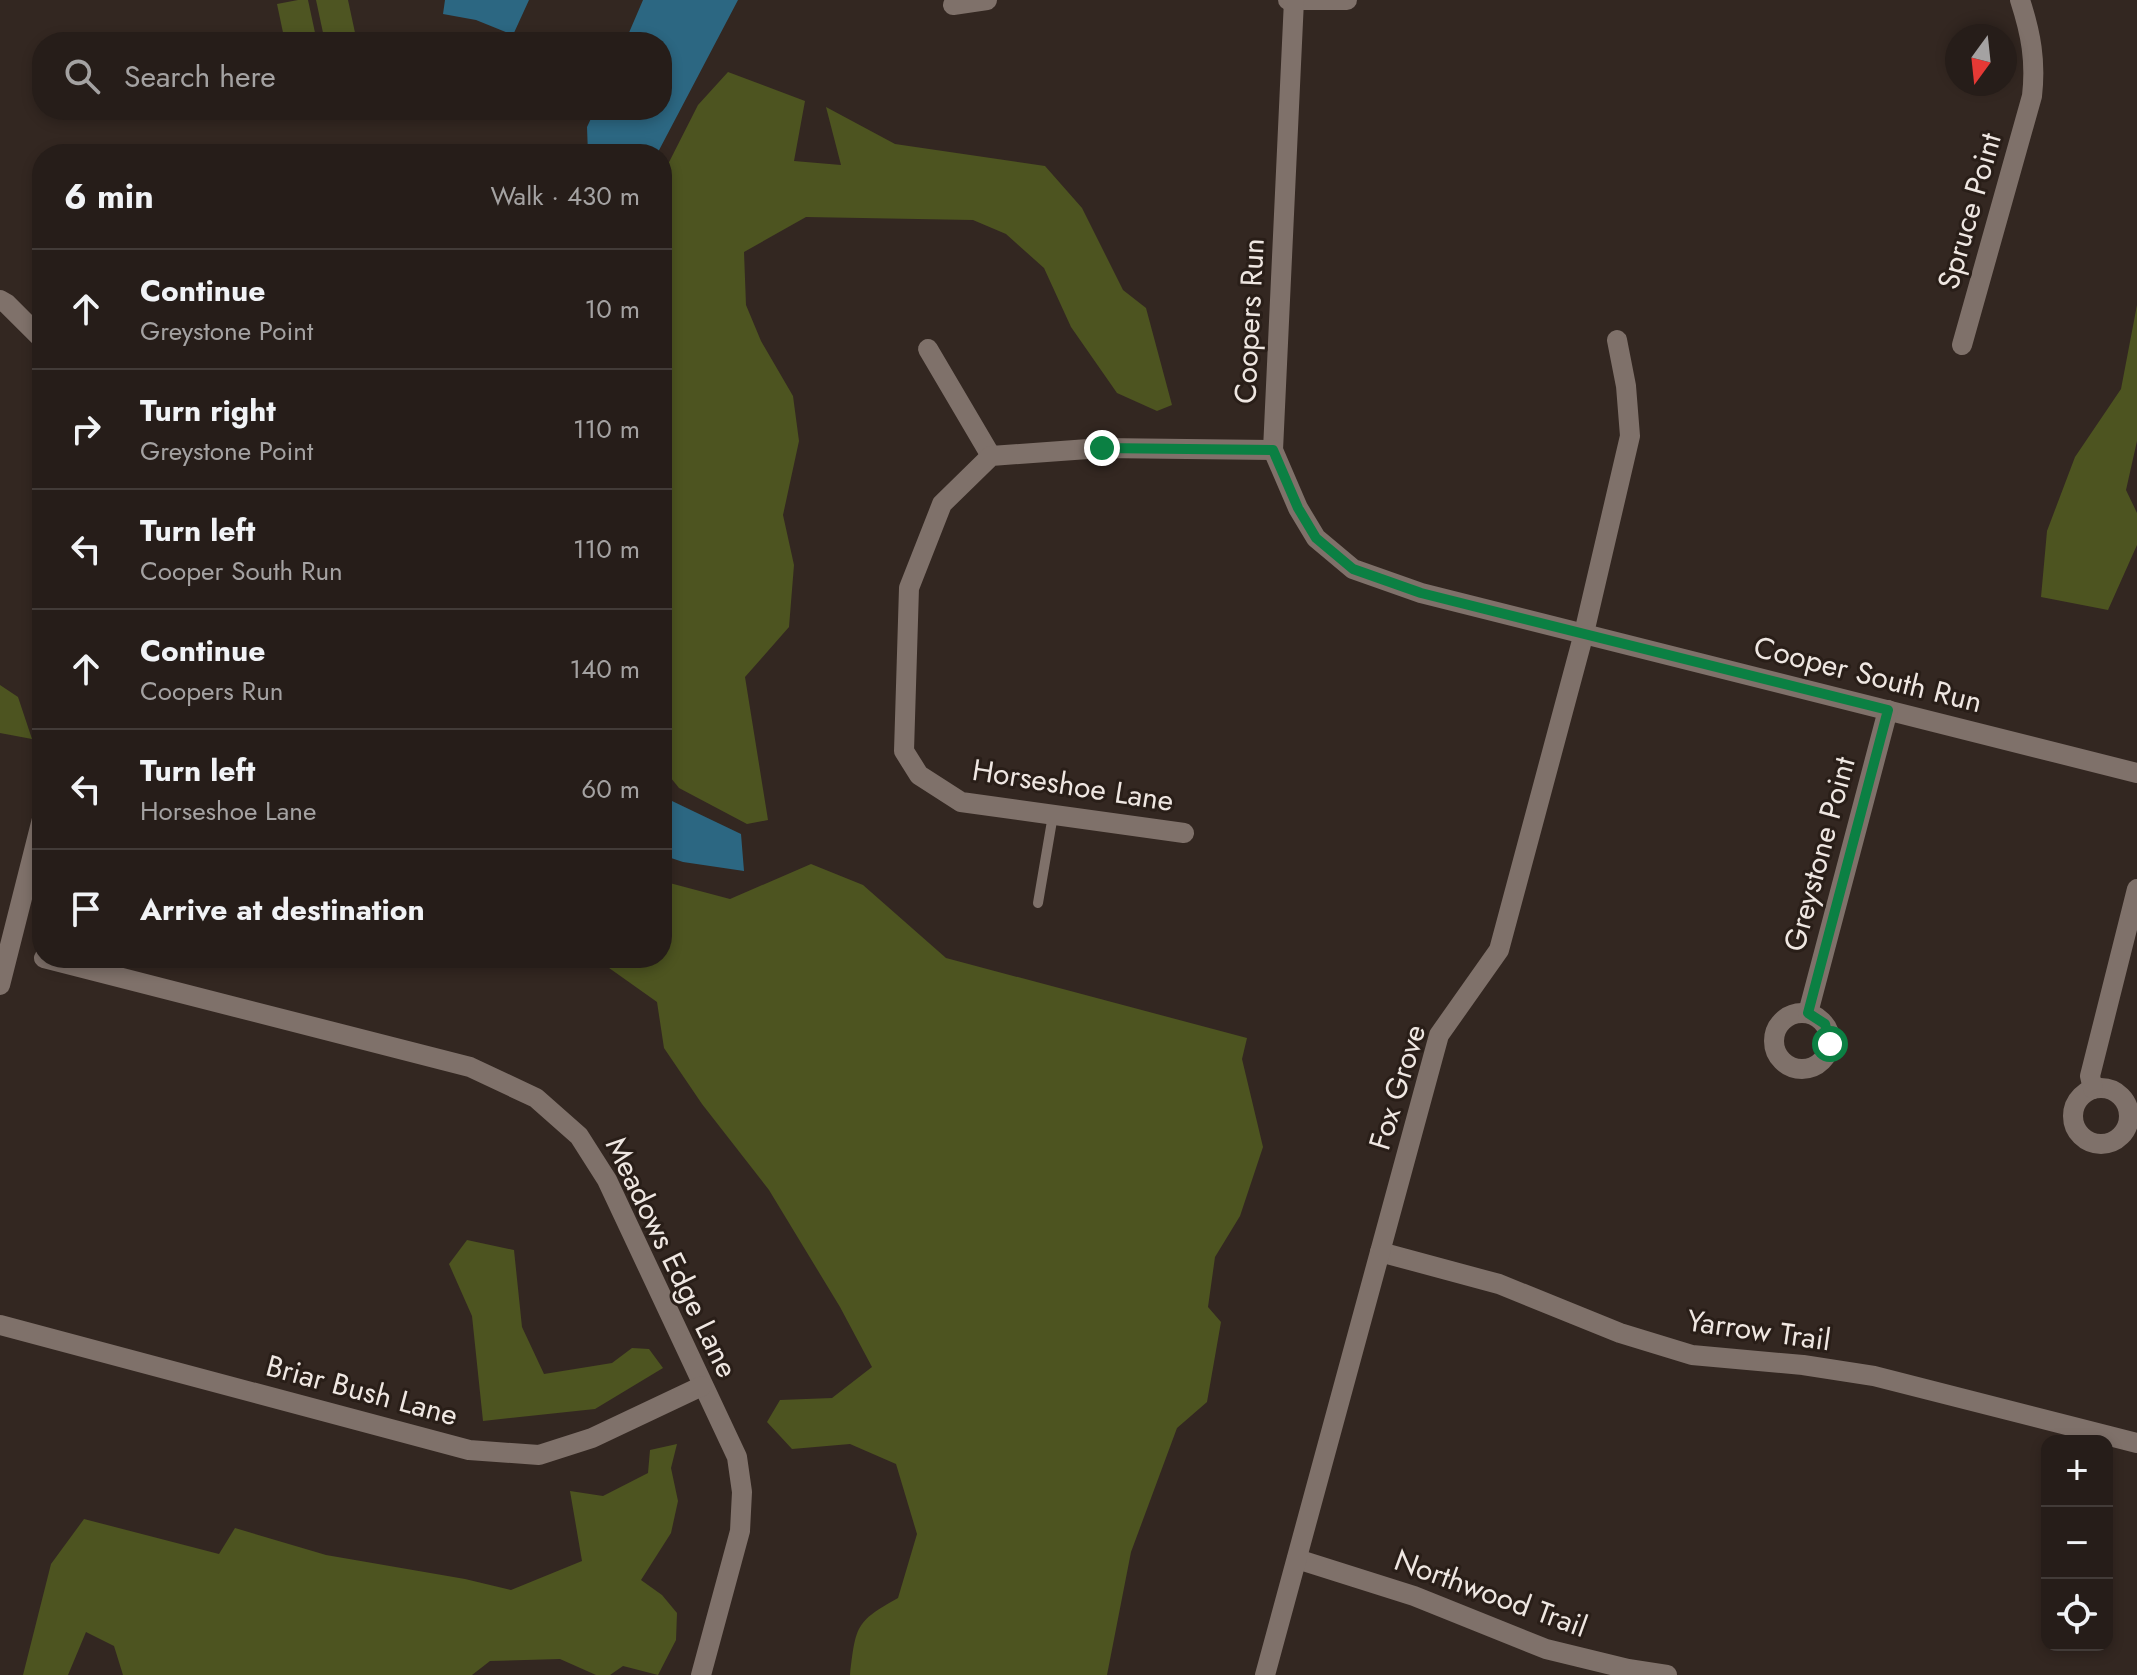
<!DOCTYPE html>
<meta charset="utf-8">
<style>
body{margin:0;font-family:Jost,sans-serif;background:#2e2622;color:#f1f3f6}
.controls{position:absolute;right:24px;bottom:24px;display:grid;overflow:hidden;border-radius:16px;box-shadow:0 4px 12px #0003}
.controls button{width:72px;height:72px;display:grid;place-items:center;padding:0;border:0;border-bottom:2px solid #423b38;background:#261d19;color:#f1f3f6;font:40px sans-serif}
.compass{position:absolute;left:1945px;top:24px;width:72px;height:72px;border-radius:50%;background:#261d19;box-shadow:0 4px 12px #0003;rotate:195deg}
.stop{position:absolute;width:24px;height:24px;margin:-18px;border:6px solid #0b8043;border-radius:50%;background:#fff}
.stop.end{background:#0b8043;border-color:#fff;box-shadow:0 2px 8px #0008}
.list{margin:0;padding:0;list-style:none}
h2{display:flex;justify-content:space-between;align-items:center;height:104px;margin:0;padding:0 32px;font-size:34px}
h2 small{font-size:26px;font-weight:400;color:#a4a2a2}
.list li{display:grid;grid-template-columns:52px 1fr auto;gap:24px;align-items:center;box-sizing:border-box;height:120px;padding:0 32px;border-top:2px solid #423b38}
.list b{display:block;font-size:30px;white-space:nowrap}
.list p{margin:0;font-size:26px;white-space:nowrap;color:#a4a2a2}
.list em{font-size:26px;font-style:normal;color:#a4a2a2}
.icon{flex:none;width:44px;height:44px;fill:none;stroke:currentColor;stroke-width:2;stroke-linecap:round;stroke-linejoin:round}
.map{position:relative;flex:none;width:2137px;height:1675px;overflow:hidden}
.search{position:absolute;background:#261d19;box-shadow:0 4px 12px #0003;left:32px;top:32px;width:640px;height:88px;display:flex;align-items:center;gap:20px;box-sizing:border-box;padding:0 28px;border-radius:32px;color:#a4a2a2;font-size:30px}
.panel{position:absolute;background:#261d19;box-shadow:0 4px 12px #0003;left:32px;top:144px;width:640px;height:824px;border-radius:32px}
.map>svg:first-child{display:block}
</style>
<div class="map">
<svg width="2137" height="1675" viewBox="0 0 2137 1675">
<rect width="100%" height="100%" fill="#332721"/>
<g fill="#4e5522">
<polygon points="298,0 308,0 317,42 285,42 277,4"/>
<polygon points="316,0 348,0 357,42 325,42"/>
</g>
<g fill="#4d5420">
<polygon points="728,72 805,101 794,161 841,165 826,107 895,144 1045,166 1082,208 1123,290 1146,308 1172,405 1157,411 1117,393 1071,327 1044,268 1006,234 973,220 806,217 744,252 746,305 761,341 793,396 799,441 783,515 794,565 789,627 745,677 768,820 747,824 679,788 662,767 662,176 698,105"/>
<polygon points="2137,305 2137,441 2126,490 2137,513 2137,545 2108,610 2041,597 2047,531 2075,457 2121,389"/>
<polygon points="0,685 18,697 32,739 0,733"/>
<path d="M811,864L863,885L946,958L1247,1038L1242,1059L1263,1147L1240,1216L1215,1257L1208,1307L1221,1322L1207,1402L1177,1428L1131,1552L1107,1675H850C856,1626 855,1622 898,1598L917,1534L896,1464L850,1444L792,1449L767,1422L780,1400L832,1398L872,1367L840,1307L769,1190L702,1104L664,1048L657,1002L595,958H662V881L730,899Z"/>
<polygon points="467,1240 514,1250 522,1327 544,1374 612,1363 632,1348 649,1349 663,1368 595,1409 483,1421 472,1316 449,1264"/>
<polygon points="677,1444 671,1468 678,1501 671,1533 641,1580 662,1595 677,1613 676,1640 658,1675 623,1666 610,1675 596,1675 560,1659 490,1661 472,1675 123,1675 114,1646 86,1632 68,1675 23,1675 51,1564 84,1519 219,1554 235,1528 326,1555 465,1579 511,1590 582,1561 570,1491 603,1496 648,1473 650,1450"/>
</g>
<g fill="#2c6782">
<polygon points="445,0 529,0 513,35 476,20 443,14"/>
<polygon points="643,0 738,0 657,154 588,154 587,127 595,110 662,110 662,42 625,42"/>
<polygon points="662,793 672,801 741,834 744,871 683,862 662,855"/>
</g>
<g fill="none" stroke-linecap="round" stroke-linejoin="round">
<polyline stroke="#7f716a" stroke-width="10" points="1038,903 1053,815"/>
<g stroke="#7f716a" stroke-width="20">
<polyline points="1288,0 1347,0"/>
<polyline points="1294,0 1273,450 1298,508 1316,538 1353,569 1421,593 2137,773"/>
<polyline points="953,5 987,0"/>
<polyline points="0,300 7,304 42,339"/>
<path d="M1962,345L2032,96C2036,61 2031,34 2020,0"/>
<polyline points="928,349 991,456"/>
<polyline points="1184,833 961,802 919,775 904,751 909,588 942,504 991,456 1102,448 1273,450"/>
<polyline points="44,958 470,1067 536,1098 579,1136 607,1180 737,1457 742,1492 740,1531 701,1675"/>
<polyline points="0,985 42,819"/>
<circle cx="1802" cy="1041" r="28"/>
<polyline points="1808,1013 1888,710"/>
<circle cx="2101" cy="1116" r="28"/>
<polyline points="2093,1089 2090,1076 2137,889"/>
<polyline points="1380,1252 1499,1284 1620,1333 1692,1355 1803,1365 1874,1376 2137,1443"/>
<polyline points="0,1325 469,1450 539,1455 592,1438 702,1386"/>
<polyline points="1297,1559 1414,1596 1546,1649 1628,1669 1667,1675"/>
<polyline points="1265,1675 1439,1035 1499,950 1584,633 1630,436 1626,386 1617,340"/>
</g>
</g>
<g fill="none" stroke-linecap="round" stroke-linejoin="round">
<polyline stroke="#0b8043" stroke-width="10" points="1102,448 1273,450 1298,508 1316,538 1353,569 1421,593 1888,710 1808,1013 1825,1024 1830,1044"/>
</g>
<g text-anchor="middle" dominant-baseline="central" stroke-width="6" stroke-linejoin="round" paint-order="stroke">
<g font-size="30" fill="#efe7e2" stroke="#291e18">
<text transform="translate(1969 211) rotate(-74)">Spruce Point</text>
<text transform="translate(1249 321) rotate(-87)">Coopers Run</text>
<text transform="translate(1868 674) rotate(14)">Cooper South Run</text>
<text transform="translate(1073 785) rotate(9)">Horseshoe Lane</text>
<text transform="translate(1819 854) rotate(-75)">Greystone Point</text>
<text transform="translate(1397 1087) rotate(-73)">Fox Grove</text>
<text transform="translate(672 1257) rotate(64)">Meadows Edge Lane</text>
<text transform="translate(1759 1330) rotate(8)">Yarrow Trail</text>
<text transform="translate(362 1390) rotate(15)">Briar Bush Lane</text>
<text transform="translate(1491 1593) rotate(20)">Northwood Trail</text>
</g>
</g>
</svg>
<div class="controls">
<button>+</button>
<button>−</button>
<button><svg class="icon" aria-label="locate" viewBox="0 0 24 24"><circle cx="12" cy="12" r="6"/><path d="M12 2v4M12 18v4M2 12h4M18 12h4"/></svg></button>
</div>
<svg class="compass" viewBox="-18 -18 36 36"><path d="M0-13l5 13h-10z" fill="#e53935"/><path d="M0 13l5-13h-10z" fill="#a4a2a2"/></svg>
<div class="stop" style="left:1830px;top:1044px"></div>
<div class="stop end" style="left:1102px;top:448px"></div>
<div class="search"><svg class="icon" aria-label="search" viewBox="0 0 24 24"><circle cx="10" cy="10" r="6"/><path d="M15 15l6 6"/></svg>Search here</div>
<section class="panel">
<h2>6 min<small>Walk · 430 m</small></h2>
<ul class="list">
<li><svg class="icon" aria-label="ahead" viewBox="0 0 24 24"><path d="M12 20V5M6 11l6-6 6 6"/></svg><div><b>Continue</b><p>Greystone Point</p></div><em>10 m</em></li>
<li><svg class="icon" aria-label="right" viewBox="0 0 24 24"><path d="M7 20v-9h11M14 6l5 5-5 5"/></svg><div><b>Turn right</b><p>Greystone Point</p></div><em>110 m</em></li>
<li><svg class="icon" aria-label="left" viewBox="0 0 24 24"><path d="M17 20v-9H6M10 6l-5 5 5 5"/></svg><div><b>Turn left</b><p>Cooper South Run</p></div><em>110 m</em></li>
<li><svg class="icon" aria-label="ahead" viewBox="0 0 24 24"><path d="M12 20V5M6 11l6-6 6 6"/></svg><div><b>Continue</b><p>Coopers Run</p></div><em>140 m</em></li>
<li><svg class="icon" aria-label="left" viewBox="0 0 24 24"><path d="M17 20v-9H6M10 6l-5 5 5 5"/></svg><div><b>Turn left</b><p>Horseshoe Lane</p></div><em>60 m</em></li>
<li><svg class="icon" aria-label="arrive" viewBox="0 0 24 24"><path d="M6 21V4h12l-3 4 3 4H6"/></svg><div><b>Arrive at destination</b></div></li>
</ul>
</section>
</div>
